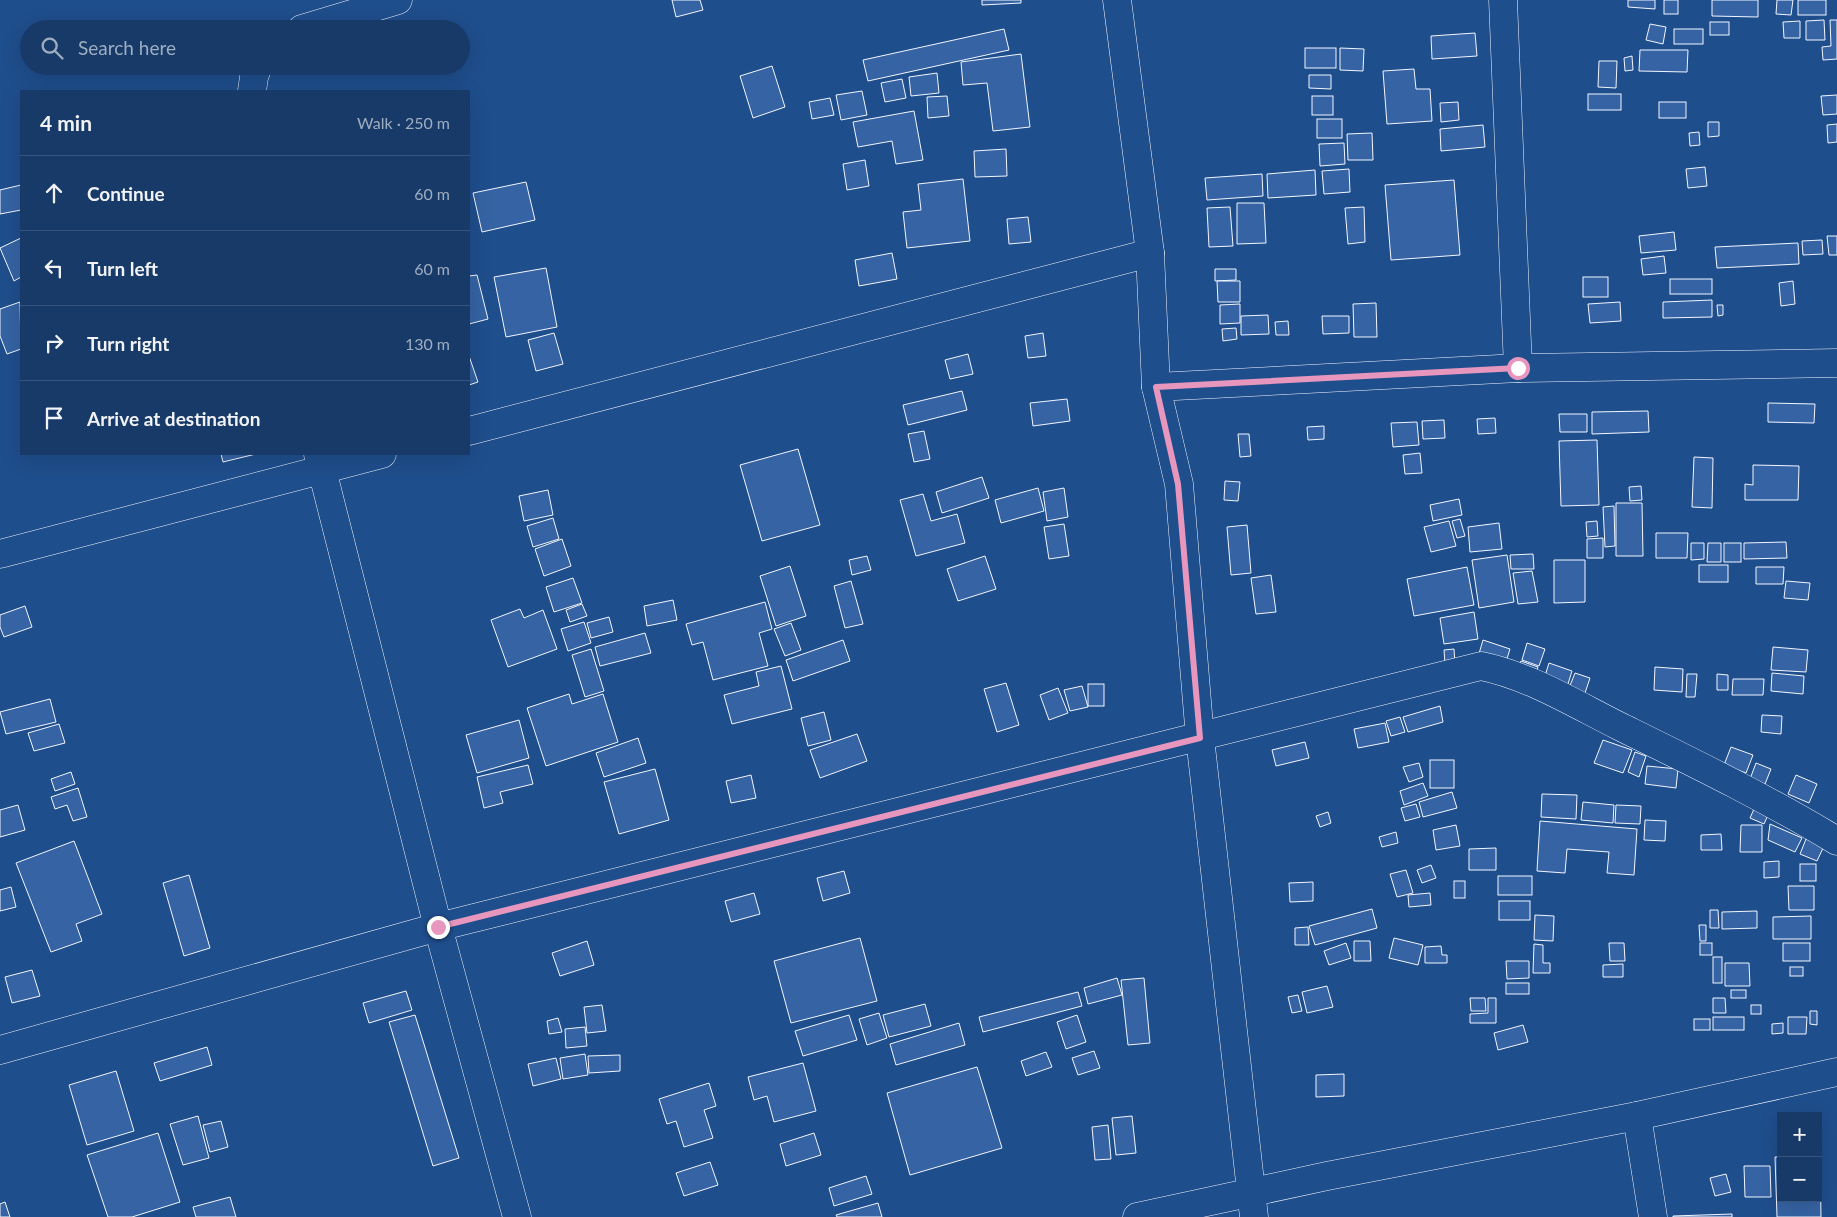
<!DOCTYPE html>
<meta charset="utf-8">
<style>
body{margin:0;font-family:Lato,sans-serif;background:#244571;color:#f1f3f6}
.controls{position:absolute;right:15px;bottom:15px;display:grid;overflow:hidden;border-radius:0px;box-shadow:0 5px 20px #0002}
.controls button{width:45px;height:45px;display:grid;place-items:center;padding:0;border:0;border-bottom:1px solid #36547d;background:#173a69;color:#f1f3f6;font:25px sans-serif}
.stop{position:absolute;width:15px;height:15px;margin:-11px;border:4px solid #e797bd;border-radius:50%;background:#fff}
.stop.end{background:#e797bd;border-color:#fff;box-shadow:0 1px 5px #0008}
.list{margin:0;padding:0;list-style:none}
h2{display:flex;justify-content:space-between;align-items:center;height:65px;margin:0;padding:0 20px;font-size:21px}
h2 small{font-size:16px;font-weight:400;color:#9eadc0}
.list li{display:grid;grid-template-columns:32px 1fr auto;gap:15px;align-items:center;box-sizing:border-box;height:75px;padding:0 20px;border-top:1px solid #36547d}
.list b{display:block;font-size:19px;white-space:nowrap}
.list em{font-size:16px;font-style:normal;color:#9eadc0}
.icon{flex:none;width:28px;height:28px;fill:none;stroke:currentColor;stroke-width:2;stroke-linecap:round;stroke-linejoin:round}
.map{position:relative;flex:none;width:1837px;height:1217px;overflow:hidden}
.search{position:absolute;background:#173a69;box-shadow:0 5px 20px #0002;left:20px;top:20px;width:450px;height:55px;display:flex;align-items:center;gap:12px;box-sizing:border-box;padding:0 18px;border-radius:28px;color:#9eadc0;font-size:19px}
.panel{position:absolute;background:#173a69;box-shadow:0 5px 20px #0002;left:20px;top:90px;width:450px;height:365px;border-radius:0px}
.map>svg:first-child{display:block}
</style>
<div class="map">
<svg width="1837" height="1217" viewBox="0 0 1837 1217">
<rect width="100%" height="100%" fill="#1f4e8c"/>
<g fill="#3563a3" stroke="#f2f6ff">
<polygon points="672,0 700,0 703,10 676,17"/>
<polygon points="982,0 1021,0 1021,3 982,5"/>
<polygon points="1628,0 1655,0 1655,9 1628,7"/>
<rect x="1664" y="0" width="14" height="14"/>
<polygon points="1712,0 1758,0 1758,17 1712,16"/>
<polygon points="1777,0 1793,0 1791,15 1776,14"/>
<rect x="1798" y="0" width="28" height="15"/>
<polygon points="1824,20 1825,40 1806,40 1806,21"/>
<polygon points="1830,20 1837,20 1837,59 1823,60 1822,47 1831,46"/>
<polygon points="1800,21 1800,38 1784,38 1783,22"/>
<rect x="1710" y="22" width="19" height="13"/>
<polygon points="1650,24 1666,27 1663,44 1646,40"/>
<polygon points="1004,29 1009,50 868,81 863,60"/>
<rect x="1674" y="29" width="29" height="15"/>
<polygon points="1475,33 1477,56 1432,59 1431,36"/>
<rect x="1305" y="48" width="31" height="20"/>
<polygon points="1340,48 1364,49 1363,71 1340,70"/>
<polygon points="1640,50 1688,50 1687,72 1639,71"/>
<polygon points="1021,54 1030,127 993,131 987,83 963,85 961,62"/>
<polygon points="1632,56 1633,70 1625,71 1624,58"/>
<polygon points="1599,61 1617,61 1616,88 1598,87"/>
<polygon points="772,66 785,107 753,118 740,76"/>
<polygon points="1414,69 1416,89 1430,89 1432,121 1387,124 1383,71"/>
<polygon points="937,73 939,93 911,96 909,77"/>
<polygon points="1309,75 1331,75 1331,89 1309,88"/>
<polygon points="902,79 906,98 885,102 881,83"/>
<polygon points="862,91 867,115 841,120 836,95"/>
<rect x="1588" y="94" width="33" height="16"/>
<polygon points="1837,95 1837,114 1823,115 1821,96"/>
<polygon points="947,96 949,116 928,118 927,97"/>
<rect x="1312" y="96" width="21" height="19"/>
<polygon points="830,98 834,115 812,119 809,102"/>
<polygon points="1458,102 1459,120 1441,122 1440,103"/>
<rect x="1659" y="102" width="27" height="16"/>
<polygon points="914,111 923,160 896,164 892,141 858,147 853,122"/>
<rect x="1317" y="119" width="25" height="19"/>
<polygon points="1708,122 1719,122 1719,136 1708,137"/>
<polygon points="1837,124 1837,142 1828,143 1827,125"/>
<polygon points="1483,125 1485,147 1441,151 1440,129"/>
<polygon points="1699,132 1700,145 1690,146 1689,133"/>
<polygon points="1372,133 1373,160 1348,160 1347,134"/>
<polygon points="1344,143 1345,164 1320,166 1319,144"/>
<polygon points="1006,149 1007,176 975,177 974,151"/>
<polygon points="865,160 869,186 847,190 843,164"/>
<polygon points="1705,167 1707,186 1688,188 1686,169"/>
<polygon points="1349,169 1350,192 1324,194 1322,171"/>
<polygon points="1315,170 1316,195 1268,198 1267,174"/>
<polygon points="1262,174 1263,196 1207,200 1205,178"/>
<polygon points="963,179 970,241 907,248 903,212 921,210 918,184"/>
<polygon points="1454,180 1460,255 1391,260 1385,185"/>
<polygon points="526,182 535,220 482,232 473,193"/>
<polygon points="21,185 21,210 0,214 0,190"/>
<polygon points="1237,203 1264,203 1266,243 1237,244"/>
<polygon points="1230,207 1233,246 1209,247 1207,208"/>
<polygon points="1364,207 1365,242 1348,244 1345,208"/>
<polygon points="1028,217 1031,242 1009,244 1007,219"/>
<polygon points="1674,232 1676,250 1641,253 1639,236"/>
<polygon points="1827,236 1837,236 1837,255 1829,255"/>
<polygon points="21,238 21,277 14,281 0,248"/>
<polygon points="1822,240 1823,254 1803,255 1802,241"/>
<polygon points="1798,243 1799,264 1717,268 1715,247"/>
<polygon points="892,253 897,279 859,286 855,260"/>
<polygon points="1664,256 1666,273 1643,275 1641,259"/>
<polygon points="546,268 557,327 506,337 494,277"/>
<polygon points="1215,269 1236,269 1236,280 1215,281"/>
<polygon points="477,275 488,319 469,324 469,276"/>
<rect x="1583" y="277" width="25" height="20"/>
<rect x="1670" y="279" width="42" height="15"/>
<polygon points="1217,281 1240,281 1240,302 1218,302"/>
<polygon points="1793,281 1795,304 1781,306 1779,283"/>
<polygon points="1712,300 1712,317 1663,318 1663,302"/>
<polygon points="20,302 21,349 7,354 0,336 0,309"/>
<polygon points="1620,302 1621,321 1590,323 1588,304"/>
<polygon points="1376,303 1377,337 1354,337 1353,304"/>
<polygon points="1240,304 1240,323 1220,324 1220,305"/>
<polygon points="1717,305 1723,305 1723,315 1718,316"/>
<polygon points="1268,315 1269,334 1241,335 1241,316"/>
<polygon points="1322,316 1349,316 1349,333 1323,334"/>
<polygon points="1288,321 1289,335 1276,335 1275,322"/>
<polygon points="1236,328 1237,339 1223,341 1222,329"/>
<polygon points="554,333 563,364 536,371 528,340"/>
<polygon points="1043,333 1046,356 1028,358 1025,336"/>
<polygon points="968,354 973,374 950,379 945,360"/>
<polygon points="469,356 478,382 469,385"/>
<polygon points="962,391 967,410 908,425 903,405"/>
<polygon points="1067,399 1070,421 1033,426 1030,403"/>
<polygon points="1768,403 1815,404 1814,423 1768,422"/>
<polygon points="1648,411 1649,432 1592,434 1592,412"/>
<polygon points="1559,414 1587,414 1587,432 1560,432"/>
<polygon points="1495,418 1496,433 1478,434 1477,419"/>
<polygon points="1444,420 1445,438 1423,439 1422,421"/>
<polygon points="1417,422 1419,445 1393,447 1391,423"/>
<polygon points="1324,426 1324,439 1308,440 1307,427"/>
<polygon points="924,431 930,459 914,462 908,434"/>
<polygon points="1238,434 1249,434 1251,456 1240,457"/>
<polygon points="1597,440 1599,505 1561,506 1559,441"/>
<polygon points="798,449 820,525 762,541 740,465"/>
<polygon points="1420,453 1422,473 1405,474 1403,455"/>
<polygon points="221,454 256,454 223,462"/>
<polygon points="1694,457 1713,458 1712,508 1692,507"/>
<polygon points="1753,465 1799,466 1798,500 1745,500 1745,484 1753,485"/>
<polygon points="982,477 989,498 942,513 936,492"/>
<polygon points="1225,481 1240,482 1238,501 1224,500"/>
<polygon points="1641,486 1642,500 1630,501 1629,487"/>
<polygon points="1038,488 1044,511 1001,523 995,500"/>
<polygon points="1064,488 1068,517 1047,521 1043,492"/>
<polygon points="548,490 553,515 524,521 519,496"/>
<polygon points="923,494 931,521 957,514 965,543 916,556 900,500"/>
<polygon points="1459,499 1462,515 1433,521 1430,505"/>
<polygon points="1616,503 1642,503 1643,556 1616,556"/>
<polygon points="1614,506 1615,546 1605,547 1603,507"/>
<polygon points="553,518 559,539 533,547 527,526"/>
<polygon points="1460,519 1465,536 1457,538 1452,521"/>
<polygon points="1449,521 1456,546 1431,552 1424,527"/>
<polygon points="1597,521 1598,536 1587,537 1586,522"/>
<polygon points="1499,523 1502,549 1470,552 1468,527"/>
<polygon points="1064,524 1069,556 1049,559 1044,527"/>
<polygon points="1247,525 1251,573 1231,575 1227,527"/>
<polygon points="1656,533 1688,533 1687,558 1656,558"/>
<polygon points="1603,538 1603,558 1587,558 1587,539"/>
<polygon points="562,539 571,566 544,576 535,549"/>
<polygon points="1786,542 1787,558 1744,559 1744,543"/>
<polygon points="1691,543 1704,543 1704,559 1691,560"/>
<polygon points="1708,543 1721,543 1721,562 1707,562"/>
<rect x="1724" y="543" width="17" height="19"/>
<polygon points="1533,554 1534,569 1511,569 1510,555"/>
<polygon points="1507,555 1514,602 1479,608 1472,560"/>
<polygon points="867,556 871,570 852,575 849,560"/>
<polygon points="985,556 996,589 958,601 947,569"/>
<polygon points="1554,560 1585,560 1585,602 1554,603"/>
<rect x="1699" y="565" width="29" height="17"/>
<polygon points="790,566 806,616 776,626 760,576"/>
<polygon points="1467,567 1474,605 1414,616 1407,579"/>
<polygon points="1756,567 1784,567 1783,584 1756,584"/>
<polygon points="1532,571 1538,602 1518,604 1513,573"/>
<polygon points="1271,575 1276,612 1256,614 1251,578"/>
<polygon points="573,578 582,603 554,612 546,587"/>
<polygon points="851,581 863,624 845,628 834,586"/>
<polygon points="1786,581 1810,583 1808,600 1784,598"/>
<polygon points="673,600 677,620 647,626 644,606"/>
<polygon points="765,602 772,629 759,633 768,666 713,680 703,642 692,645 686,624"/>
<polygon points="582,604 587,616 570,622 566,610"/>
<polygon points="25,606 32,627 4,637 0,627 0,615"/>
<polygon points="520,609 524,618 543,610 557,649 508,667 491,620"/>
<polygon points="1474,612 1478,639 1444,644 1440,618"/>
<polygon points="609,617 613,632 591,638 587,623"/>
<polygon points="584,622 591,643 568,651 561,629"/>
<polygon points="791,623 801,650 785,656 774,629"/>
<polygon points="645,633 651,653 600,666 595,647"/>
<polygon points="843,640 850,661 793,681 786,660"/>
<polygon points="1483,640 1510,649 1505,665 1478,657"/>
<polygon points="1527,643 1545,649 1539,666 1522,660"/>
<polygon points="1773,647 1808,650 1806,672 1771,670"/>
<polygon points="591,649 604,691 585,697 572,655"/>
<polygon points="1454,649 1455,664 1445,664 1444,650"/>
<polygon points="1521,661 1538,667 1534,677 1518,671"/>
<polygon points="1549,663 1572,671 1567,687 1544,679"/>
<polygon points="781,666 792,709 732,724 724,695 759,686 756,672"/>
<polygon points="1655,667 1683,669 1682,692 1654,690"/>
<polygon points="1575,673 1590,678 1585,693 1569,688"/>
<polygon points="1772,673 1804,676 1803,694 1771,691"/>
<polygon points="1687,674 1697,674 1695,697 1686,697"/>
<polygon points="1717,674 1728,675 1728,690 1717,690"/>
<polygon points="1733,679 1764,679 1763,695 1732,695"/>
<polygon points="1006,683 1019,725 997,732 984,689"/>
<rect x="1088" y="684" width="16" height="22"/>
<polygon points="1082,686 1088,707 1070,711 1064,690"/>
<polygon points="1058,688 1068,713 1049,720 1040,695"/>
<polygon points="569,694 572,704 603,694 618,742 546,766 527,708"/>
<polygon points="50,699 56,722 6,734 0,712"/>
<polygon points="1440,706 1443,722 1408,732 1403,717"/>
<polygon points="824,712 831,740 808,746 801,718"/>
<polygon points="1762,715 1782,716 1781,734 1761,732"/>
<polygon points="1400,717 1405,732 1391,736 1386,721"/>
<polygon points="519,720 529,758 477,773 466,735"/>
<polygon points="1385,723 1389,742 1358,748 1354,729"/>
<polygon points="59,724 65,743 34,751 28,733"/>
<polygon points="857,734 867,761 820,778 810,750"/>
<polygon points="638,738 646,763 604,777 596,753"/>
<polygon points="1603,740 1632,750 1623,773 1594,763"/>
<polygon points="1305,742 1309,758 1276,766 1272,750"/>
<polygon points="1731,747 1753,755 1746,773 1724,765"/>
<polygon points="1635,752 1646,756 1639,777 1628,772"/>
<rect x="1430" y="760" width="24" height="28"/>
<polygon points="1419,763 1423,777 1409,782 1403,767"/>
<polygon points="1756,763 1771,769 1765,784 1750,779"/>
<polygon points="528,765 533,784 500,792 503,803 484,808 477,777"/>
<polygon points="1647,766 1678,769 1676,788 1645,784"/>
<polygon points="655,769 669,820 619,834 604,782"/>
<polygon points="71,772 75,784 55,791 51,779"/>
<polygon points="751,775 756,798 731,803 726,781"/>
<polygon points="1796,775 1817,784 1809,803 1788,794"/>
<polygon points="1423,783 1428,796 1404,805 1400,791"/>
<polygon points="78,788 87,817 73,821 67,805 55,809 51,797"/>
<polygon points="1452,792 1457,808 1423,817 1419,802"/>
<polygon points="1542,794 1577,795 1576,819 1541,817"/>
<polygon points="1583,802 1614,805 1613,823 1581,820"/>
<polygon points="1416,804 1420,817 1405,821 1401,808"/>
<polygon points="18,805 25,830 0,837 0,810"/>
<polygon points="1616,805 1641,806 1640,824 1615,823"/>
<polygon points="1754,809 1768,815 1764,824 1750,818"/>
<polygon points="1328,812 1331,823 1320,827 1316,816"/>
<polygon points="1645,820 1666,821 1665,841 1644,840"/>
<polygon points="1540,821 1637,829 1634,875 1607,873 1609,852 1567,849 1565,873 1537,871"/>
<polygon points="1770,824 1802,838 1795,852 1768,840"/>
<polygon points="1456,825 1460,846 1436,850 1433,830"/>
<polygon points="1741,825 1762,825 1762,852 1740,852"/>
<polygon points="1396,832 1398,843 1382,847 1379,837"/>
<polygon points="1721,834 1722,850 1701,850 1701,835"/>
<polygon points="1806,839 1824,846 1817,861 1800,854"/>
<polygon points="74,841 102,914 76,924 82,941 51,952 16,863"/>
<polygon points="1496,848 1496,870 1469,870 1469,849"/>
<polygon points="1779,861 1779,877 1764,878 1764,862"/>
<rect x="1800" y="864" width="16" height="17"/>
<polygon points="1431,865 1436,878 1422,883 1417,870"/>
<polygon points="1406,870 1413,893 1397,897 1390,874"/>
<polygon points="844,871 850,893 823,901 817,878"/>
<polygon points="189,875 210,948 184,956 163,883"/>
<rect x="1498" y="876" width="34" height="19"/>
<rect x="1454" y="881" width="11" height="17"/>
<polygon points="1313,882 1313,901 1290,902 1289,883"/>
<polygon points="1788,886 1814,886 1814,910 1789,910"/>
<polygon points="11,887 16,907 0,911 0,890"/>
<polygon points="754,893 760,914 731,922 725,901"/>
<polygon points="1430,893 1431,905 1409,907 1408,895"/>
<rect x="1499" y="901" width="31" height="19"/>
<polygon points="1372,909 1377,928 1315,945 1309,926"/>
<polygon points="1710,910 1718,910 1719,928 1710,928"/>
<polygon points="1757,911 1757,928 1722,929 1722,912"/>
<polygon points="1535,915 1554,916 1553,941 1534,940"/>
<polygon points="1811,916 1811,939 1773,939 1773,917"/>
<polygon points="1699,925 1706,925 1706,941 1700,941"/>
<polygon points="1308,927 1309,945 1295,945 1295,928"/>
<polygon points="860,938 877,1001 791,1023 774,961"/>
<polygon points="1394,938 1423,945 1418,965 1389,958"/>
<polygon points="587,941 594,965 560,976 552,953"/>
<polygon points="1354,941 1370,941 1371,961 1354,961"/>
<polygon points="1346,943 1351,958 1329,965 1324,951"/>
<polygon points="1609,943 1624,943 1625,961 1610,961"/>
<rect x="1700" y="943" width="12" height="12"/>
<rect x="1783" y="943" width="27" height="18"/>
<polygon points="1534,944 1543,945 1543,963 1550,963 1550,973 1533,973"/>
<polygon points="1441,946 1442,955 1447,955 1447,963 1425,963 1425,947"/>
<rect x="1713" y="957" width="9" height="26"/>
<polygon points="1506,961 1529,961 1529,978 1507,979"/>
<polygon points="1725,963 1749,963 1750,986 1725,986"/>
<polygon points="1623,964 1623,977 1603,977 1603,965"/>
<rect x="1790" y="967" width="13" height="9"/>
<polygon points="32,970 40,996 12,1003 5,977"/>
<polygon points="1117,978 1122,995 1088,1004 1084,988"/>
<polygon points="1144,978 1150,1043 1128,1045 1121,980"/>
<rect x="1506" y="983" width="23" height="11"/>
<polygon points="1327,986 1333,1007 1307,1013 1302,992"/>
<rect x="1731" y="990" width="15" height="8"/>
<polygon points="406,991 412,1010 369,1023 363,1003"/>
<polygon points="1078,992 1082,1006 983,1032 979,1017"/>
<polygon points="1298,995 1302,1011 1292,1013 1288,997"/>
<polygon points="1470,998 1485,998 1486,1011 1471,1011"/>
<polygon points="1488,998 1496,998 1496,1023 1470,1023 1470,1014 1488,1013"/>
<polygon points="1713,998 1725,998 1726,1013 1713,1013"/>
<polygon points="925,1004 931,1026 889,1037 883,1015"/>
<polygon points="602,1005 606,1031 587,1033 584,1007"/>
<rect x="1751" y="1005" width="10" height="9"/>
<polygon points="1810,1011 1817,1011 1817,1025 1810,1024"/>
<polygon points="879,1013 887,1038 867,1045 859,1019"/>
<polygon points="415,1015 459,1158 433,1166 389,1022"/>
<polygon points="849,1015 857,1040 803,1056 795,1031"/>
<polygon points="1077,1015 1086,1042 1066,1049 1057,1022"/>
<rect x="1713" y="1017" width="31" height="13"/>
<polygon points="1788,1017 1807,1017 1806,1034 1788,1034"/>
<polygon points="558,1018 562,1032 549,1034 547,1021"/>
<rect x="1694" y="1019" width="16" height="11"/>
<polygon points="959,1023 965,1045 896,1065 890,1044"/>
<polygon points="1783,1023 1783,1033 1772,1034 1772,1024"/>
<polygon points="1523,1025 1528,1042 1498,1050 1494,1033"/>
<polygon points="585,1027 587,1046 566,1048 565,1029"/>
<polygon points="207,1047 212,1065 160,1081 154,1063"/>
<polygon points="1094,1051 1100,1068 1078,1075 1072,1058"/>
<polygon points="1046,1052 1052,1067 1026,1076 1021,1061"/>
<polygon points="585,1054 588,1075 563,1079 560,1058"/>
<polygon points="620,1055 620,1071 589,1073 588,1056"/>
<polygon points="556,1058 561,1079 533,1086 528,1064"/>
<polygon points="803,1063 816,1111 774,1122 767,1096 754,1100 748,1077"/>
<polygon points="977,1067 1002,1148 910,1175 887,1093"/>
<polygon points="116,1071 134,1131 87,1145 69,1085"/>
<polygon points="1344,1074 1344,1096 1316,1097 1316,1075"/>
<polygon points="709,1083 716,1106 704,1110 713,1138 684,1147 676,1121 667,1124 659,1099"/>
<polygon points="198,1116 209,1158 183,1165 170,1124"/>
<polygon points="1132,1116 1136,1153 1116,1155 1112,1118"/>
<polygon points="221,1121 228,1147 210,1152 203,1125"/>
<polygon points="1108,1125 1111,1159 1095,1160 1092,1127"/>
<polygon points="158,1133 180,1202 132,1217 108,1217 87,1155"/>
<polygon points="814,1133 821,1155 786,1166 780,1144"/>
<polygon points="1820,1156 1821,1217 1777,1217 1775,1157 1781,1157 1781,1198 1818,1198"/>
<polygon points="710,1162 718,1185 684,1196 676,1173"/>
<polygon points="1744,1166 1770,1166 1771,1197 1745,1197"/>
<polygon points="1726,1174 1731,1192 1715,1196 1710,1178"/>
<polygon points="866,1176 872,1194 834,1206 829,1188"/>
<polygon points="230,1197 236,1217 196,1217 193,1207"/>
<polygon points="5,1202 10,1217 0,1217 0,1204"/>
<polygon points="878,1203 882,1217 837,1217 836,1215"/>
<polygon points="1732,1214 1732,1217 1673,1217 1673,1216"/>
</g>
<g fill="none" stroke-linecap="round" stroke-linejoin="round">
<g stroke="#f2f6ff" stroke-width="29">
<g id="street">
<polyline points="1503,0 1518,368"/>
<polyline points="302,29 398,0"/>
<polyline points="252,91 254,77 258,66"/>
<polyline points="1156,387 1518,368 1837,363"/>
<polyline points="469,431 1150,253"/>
<polyline points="318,454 438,927 517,1217"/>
<polyline points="0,554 382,454"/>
<path d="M0,1050L438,927L1481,666C1530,676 1575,704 1619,726C1694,763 1766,798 1837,841"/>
<polyline points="1637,1116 1837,1072"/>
<polyline points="1137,1217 1327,1176 1637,1116 1653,1217"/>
</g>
</g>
<g stroke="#f2f6ff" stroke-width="29">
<polyline id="secondary" points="1117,0 1150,253 1156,387 1179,484 1200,738 1254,1217"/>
</g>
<use href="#street" stroke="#1f4e8c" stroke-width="28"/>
<use href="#secondary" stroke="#1f4e8c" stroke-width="28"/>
</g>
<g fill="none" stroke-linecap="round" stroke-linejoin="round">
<polyline stroke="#e797bd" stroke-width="6" points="438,927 1200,738 1178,484 1156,387 1518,368"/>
</g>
</svg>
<div class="controls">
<button>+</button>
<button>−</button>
</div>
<div class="stop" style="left:1518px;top:368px"></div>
<div class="stop end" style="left:438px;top:927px"></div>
<div class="search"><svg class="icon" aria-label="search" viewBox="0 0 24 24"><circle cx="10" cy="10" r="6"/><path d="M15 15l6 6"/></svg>Search here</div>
<section class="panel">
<h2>4 min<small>Walk · 250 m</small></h2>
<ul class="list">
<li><svg class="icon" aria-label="ahead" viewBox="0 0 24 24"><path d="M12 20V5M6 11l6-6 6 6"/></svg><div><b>Continue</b></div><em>60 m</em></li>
<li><svg class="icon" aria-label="left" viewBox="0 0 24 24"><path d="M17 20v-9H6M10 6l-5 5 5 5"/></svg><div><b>Turn left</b></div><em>60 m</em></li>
<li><svg class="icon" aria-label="right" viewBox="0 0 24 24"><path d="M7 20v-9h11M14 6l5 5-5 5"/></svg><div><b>Turn right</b></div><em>130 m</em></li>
<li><svg class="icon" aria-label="arrive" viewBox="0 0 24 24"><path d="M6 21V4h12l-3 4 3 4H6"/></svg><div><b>Arrive at destination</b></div></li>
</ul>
</section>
</div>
